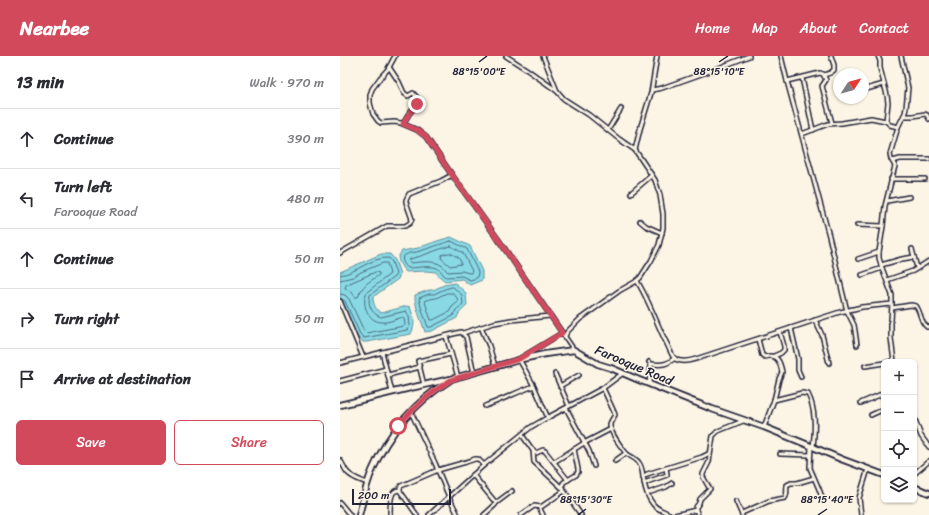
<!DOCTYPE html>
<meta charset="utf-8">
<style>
body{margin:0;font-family:Sriracha,sans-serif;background:#f2f2f3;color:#2b2b33}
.controls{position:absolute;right:12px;bottom:12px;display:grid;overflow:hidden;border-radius:6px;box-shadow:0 1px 3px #0004}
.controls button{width:36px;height:36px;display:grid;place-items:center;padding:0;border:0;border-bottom:1px solid #e1e1e2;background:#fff;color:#2b2b33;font:20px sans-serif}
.compass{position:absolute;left:493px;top:12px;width:36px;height:36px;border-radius:50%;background:#fff;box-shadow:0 1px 3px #0004;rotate:54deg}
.scale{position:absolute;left:12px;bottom:10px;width:99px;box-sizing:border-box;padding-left:4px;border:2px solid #22223b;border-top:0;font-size:11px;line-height:14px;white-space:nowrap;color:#22223b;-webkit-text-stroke:3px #fcf5e5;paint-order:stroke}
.stop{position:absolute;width:12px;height:12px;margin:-9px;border:3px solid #d1495b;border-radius:50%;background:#fff}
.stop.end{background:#d1495b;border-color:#fff;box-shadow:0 1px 4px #0008}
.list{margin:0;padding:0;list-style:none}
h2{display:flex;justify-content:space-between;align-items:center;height:52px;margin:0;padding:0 16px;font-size:17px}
h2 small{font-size:13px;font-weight:400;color:#7c7c81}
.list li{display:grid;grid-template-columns:26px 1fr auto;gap:12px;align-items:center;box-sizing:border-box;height:60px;padding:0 16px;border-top:1px solid #e1e1e2}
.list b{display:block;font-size:15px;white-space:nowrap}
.list p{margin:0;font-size:13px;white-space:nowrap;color:#7c7c81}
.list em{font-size:13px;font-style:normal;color:#7c7c81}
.actions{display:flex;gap:8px;padding:12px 16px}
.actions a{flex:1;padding:9px 0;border:1px solid #d1495b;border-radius:6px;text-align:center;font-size:14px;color:#d1495b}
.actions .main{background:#d1495b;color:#fff}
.icon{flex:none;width:22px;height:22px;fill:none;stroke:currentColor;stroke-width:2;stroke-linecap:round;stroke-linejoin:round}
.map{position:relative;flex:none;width:589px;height:459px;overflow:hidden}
header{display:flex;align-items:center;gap:24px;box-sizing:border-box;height:56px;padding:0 20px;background:#d1495b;color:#fff}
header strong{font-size:19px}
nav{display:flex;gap:22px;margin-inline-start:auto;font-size:14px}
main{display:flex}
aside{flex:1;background:#fff}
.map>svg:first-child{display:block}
</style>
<header>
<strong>Nearbee</strong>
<nav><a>Home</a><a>Map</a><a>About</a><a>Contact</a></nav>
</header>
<main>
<aside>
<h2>13 min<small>Walk · 970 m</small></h2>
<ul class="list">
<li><svg class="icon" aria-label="ahead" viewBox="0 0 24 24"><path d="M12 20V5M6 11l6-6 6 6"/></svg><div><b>Continue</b></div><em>390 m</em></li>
<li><svg class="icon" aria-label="left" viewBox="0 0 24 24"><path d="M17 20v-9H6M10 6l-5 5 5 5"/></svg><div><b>Turn left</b><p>Farooque Road</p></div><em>480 m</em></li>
<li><svg class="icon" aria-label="ahead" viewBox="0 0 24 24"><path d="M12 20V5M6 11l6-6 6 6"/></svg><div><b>Continue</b></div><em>50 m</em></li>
<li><svg class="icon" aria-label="right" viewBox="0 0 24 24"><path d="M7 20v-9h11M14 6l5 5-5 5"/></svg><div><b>Turn right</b></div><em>50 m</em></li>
<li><svg class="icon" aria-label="arrive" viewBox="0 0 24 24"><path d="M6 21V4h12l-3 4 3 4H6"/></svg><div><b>Arrive at destination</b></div></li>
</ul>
<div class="actions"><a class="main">Save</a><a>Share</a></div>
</aside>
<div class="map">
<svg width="589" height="459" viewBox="0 0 589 459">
<rect width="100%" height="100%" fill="#fcf5e5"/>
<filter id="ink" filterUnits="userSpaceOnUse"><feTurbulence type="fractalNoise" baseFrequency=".025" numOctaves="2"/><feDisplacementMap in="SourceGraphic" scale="8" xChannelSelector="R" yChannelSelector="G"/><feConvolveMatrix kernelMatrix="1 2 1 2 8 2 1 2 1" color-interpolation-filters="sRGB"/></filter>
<g filter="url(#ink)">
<g fill="#89d9e4" stroke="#6090a0">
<path d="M111,181L130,190L142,215V224L130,229L122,223L105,225L99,220L96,216L85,215L66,216C62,212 59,208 58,201L62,195L78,192L97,185Z"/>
<path d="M41,198H50L55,204L60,218L58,223L33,241C33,248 36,254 41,257L67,250L70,251C74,262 76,267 71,278L27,286H23L17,281L0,243V216Z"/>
<path d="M115,227L126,237L127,249C123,255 119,255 117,262L92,275L85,276C82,266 74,249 75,239L89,234H93L104,229Z"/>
</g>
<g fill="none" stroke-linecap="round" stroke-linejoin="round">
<g stroke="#4b6b7f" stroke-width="1">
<path d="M111,185L127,193L138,216L137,222L130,224L122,220L106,221C103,219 101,214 97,212C89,209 76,212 68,212C65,210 59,202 65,199C69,196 76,197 80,195C91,192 100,188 111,185Z"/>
<path d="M111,190L123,197L132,215L131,217H129L122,215L108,216C105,214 104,210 101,209C94,204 79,206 71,207L69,205L70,203C84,200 97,193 111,190Z"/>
<polygon points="110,197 118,201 121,206 121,208 110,210 101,202 102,199"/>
<path d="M36,216L39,217V219C28,227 23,228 18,241H15L12,236L5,232L6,229Z"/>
<path d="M0,219C17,217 31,201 49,202L52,206L56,218L54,221L30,239C27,249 32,258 41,261L66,255L69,260L70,270L67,274L24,282L20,278L5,245L1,243"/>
<path d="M0,224L13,221L21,216L43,207H47L50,218L27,236C21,246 27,265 41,266C48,267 56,263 63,261L64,262L65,269L64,270L26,277L24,275L9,243L5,239L0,238"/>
<polygon points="113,231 122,239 123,248 116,254 113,260 91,271 88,271 81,251 79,242 89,238 94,238 105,233"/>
<polygon points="107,237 113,237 117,242 118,246 112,251 109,256 93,264 91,264 86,249 85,245 90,243 96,242"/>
</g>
<g stroke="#22223b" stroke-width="6">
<g id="street">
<polyline points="55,0 48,13 40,22 32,33 30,39 30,47 33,58 38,65 41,67 54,66 61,67 77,74 86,81 112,119 158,183 234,294"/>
<polyline points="166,0 186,13 217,35"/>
<polyline points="203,0 217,35 224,43 249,59 279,83 295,94 315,124 320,139 323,158 323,172 319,189 311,205 300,222 295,226 279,235 240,263 227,276 225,280"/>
<polyline points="441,0 447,25 489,180 507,255 514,269 515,275 517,289"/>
<polyline points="538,0 540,5 540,12 547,39 548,47 546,65"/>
<polyline points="49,11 59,26 64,37 68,40 73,37 79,44 77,48 69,58 63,68"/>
<polyline points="484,19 490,17 494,14 494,9 491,0"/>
<polyline points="462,22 473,74"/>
<polyline points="447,25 480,17 483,18 486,24 482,30 492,67"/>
<polyline points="312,34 322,32 381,11 409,0"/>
<polyline points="523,34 544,28"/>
<polyline points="564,60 573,60 585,58 587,59 589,63"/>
<polyline points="268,74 281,53"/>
<polyline points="462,78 488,68 502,67 531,62 546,65 550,69 558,71"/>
<polyline points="295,94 300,73 311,37 317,0"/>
<polyline points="553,105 560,103 589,103"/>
<polyline points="551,123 585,123"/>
<polyline points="291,137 312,119"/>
<polyline points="547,145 569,141"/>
<polyline points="300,165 306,170 322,177"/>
<polyline points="517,169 543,170"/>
<polyline points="572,193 577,212"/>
<polyline points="0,197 47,170 65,170 70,167 72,163 66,146 66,144 69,138 101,125 112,119"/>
<polyline points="518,203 539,196"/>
<polyline points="541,209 562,203 574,201"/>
<polyline points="522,219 542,212"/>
<polyline points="547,224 573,215 589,205"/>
<path d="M297,225C309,244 316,266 326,286C329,291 331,299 335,303C342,307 350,305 356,303L500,256L522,251L552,248"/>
<polyline points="0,245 23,301"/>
<path d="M552,252L571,249L576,250C581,256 580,266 587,271H589"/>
<polyline points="475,264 482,279 489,307"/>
<polyline points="141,271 149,290 155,310"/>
<polyline points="451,272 458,303 458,314 461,321"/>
<polyline points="123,277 154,267 171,264 210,260"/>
<polyline points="106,280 118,321"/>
<path d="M418,283L422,299L425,301C437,297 440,306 442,316L439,323L434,344L424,371"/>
<polyline points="42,296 52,336"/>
<polyline points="434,300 441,297 444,294 444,290 440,276"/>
<polyline points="548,306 554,305"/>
<polyline points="554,306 551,282 551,265 552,248 552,239 542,212 539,202 539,196 543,170 545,150 555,110 551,103 550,98 558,71 565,57 566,52 568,32 561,0"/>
<polyline points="0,307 121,276 126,281 134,317"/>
<path d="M311,308C322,309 326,309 335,302"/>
<polyline points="525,310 544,307"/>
<polyline points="215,318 229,350"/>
<polyline points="48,319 80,311"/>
<polyline points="0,325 46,313"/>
<polyline points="309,328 311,308 309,306"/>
<polyline points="84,329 78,305 111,298"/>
<polyline points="220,330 239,319"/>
<path d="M263,332L274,356L275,359C273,362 271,365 270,368C269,375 282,392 286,397L275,405"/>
<path d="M434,344L462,337L468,338C476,354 475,373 473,391"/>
<polyline points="521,347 544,337"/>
<path d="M145,350C162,344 177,336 194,330"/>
<polyline points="226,352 249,395 254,410"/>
<polyline points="71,356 95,407 109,441 118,459"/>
<polyline points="531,359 544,353"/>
<polyline points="574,361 581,380 589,391"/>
<polyline points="208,362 194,330 179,303 222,277"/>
<polyline points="182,379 194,396 196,397 203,394 205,395 228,424"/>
<polyline points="471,390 470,412 479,433 483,444"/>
<polyline points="234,393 238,413 238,416 236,419 224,426 222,429 224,435 228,440 241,459"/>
<polyline points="193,394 194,406 222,432"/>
<path d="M286,397C290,401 296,402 299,407C303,412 302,418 304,425C305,432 308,442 313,448C317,454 325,455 331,459"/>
<polyline points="440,398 470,399"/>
<path d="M0,404C3,408 4,412 7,416C12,422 20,424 27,427"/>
<polyline points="214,406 244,387 271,373"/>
<polyline points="574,418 589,405"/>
<polyline points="133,419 156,447 155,449 144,459"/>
<polyline points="303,421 307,418 362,401 370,397"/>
<polyline points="304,427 327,419 327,418 326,412"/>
<polyline points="308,437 326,431 332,427"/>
<polyline points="396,445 402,459"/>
<polyline points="0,447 10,459"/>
<polyline points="156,447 172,435"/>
<polyline points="199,451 203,459"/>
<path d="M402,457L429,445L445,442C448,438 446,433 447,429L451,427H457L474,422"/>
<path d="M50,459C50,454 50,440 54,436C55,435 58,434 60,434"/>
<polyline points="77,459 60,435 60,432 61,430 98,414 126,406 135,403 138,403 144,409"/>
<polyline points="89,459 144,409 191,371 205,363 263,332 283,317"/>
<polyline points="181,459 194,450 201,451 224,435"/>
<polyline points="335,459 356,454"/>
<polyline points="358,459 356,454 356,451 359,447 360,443 370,433 363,421 363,418 369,406 373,380 378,375 403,365"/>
<polyline points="521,459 519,442 528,413"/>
</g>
</g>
<g stroke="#22223b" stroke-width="8">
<g id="secondary">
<polyline points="0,349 70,332 111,323 182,303 205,298 234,294 258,308 271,312 299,324 372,353 424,371 473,391 501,403 544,419"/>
<polyline points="574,431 589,437"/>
<path d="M19,459C23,444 26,429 32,415C48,378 75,346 110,324"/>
</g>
</g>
<use href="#street" stroke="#fcf5e5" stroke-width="3"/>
<use href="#secondary" stroke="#fcf5e5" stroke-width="4.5"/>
</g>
</g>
<g fill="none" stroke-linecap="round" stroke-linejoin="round" filter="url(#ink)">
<path stroke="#d1495b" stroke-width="5" d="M58,370C72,353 92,335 111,324L179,303L222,277L158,183L112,119L86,81L77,74L63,68L69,58L77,48"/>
</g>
<path fill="none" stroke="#22223b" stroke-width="1.5" d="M139,6L147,0M379,6L388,0M238,459L246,453M478,459L487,453"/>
<g text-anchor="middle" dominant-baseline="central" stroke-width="3" stroke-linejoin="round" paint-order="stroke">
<g font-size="13" fill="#22223b" stroke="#fcf5e5">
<text transform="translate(294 309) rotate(23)">Farooque Road</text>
</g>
</g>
<g font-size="10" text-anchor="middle" fill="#22223b" stroke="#fcf5e5" stroke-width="3" stroke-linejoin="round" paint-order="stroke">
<text x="139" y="19">88°15'00"E</text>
<text x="379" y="19">88°15'10"E</text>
<text x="246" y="447">88°15'30"E</text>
<text x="487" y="447">88°15'40"E</text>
</g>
</svg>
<div class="controls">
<button>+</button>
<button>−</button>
<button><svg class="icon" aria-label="locate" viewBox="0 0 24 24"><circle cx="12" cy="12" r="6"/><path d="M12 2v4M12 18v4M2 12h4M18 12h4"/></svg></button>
<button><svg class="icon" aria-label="layers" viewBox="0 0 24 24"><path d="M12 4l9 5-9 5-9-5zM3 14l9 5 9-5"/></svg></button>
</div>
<svg class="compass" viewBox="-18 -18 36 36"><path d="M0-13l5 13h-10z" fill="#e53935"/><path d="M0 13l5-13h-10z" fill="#7c7c81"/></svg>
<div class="scale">200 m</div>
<div class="stop" style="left:58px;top:370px"></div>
<div class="stop end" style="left:77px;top:48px"></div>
</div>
</main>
